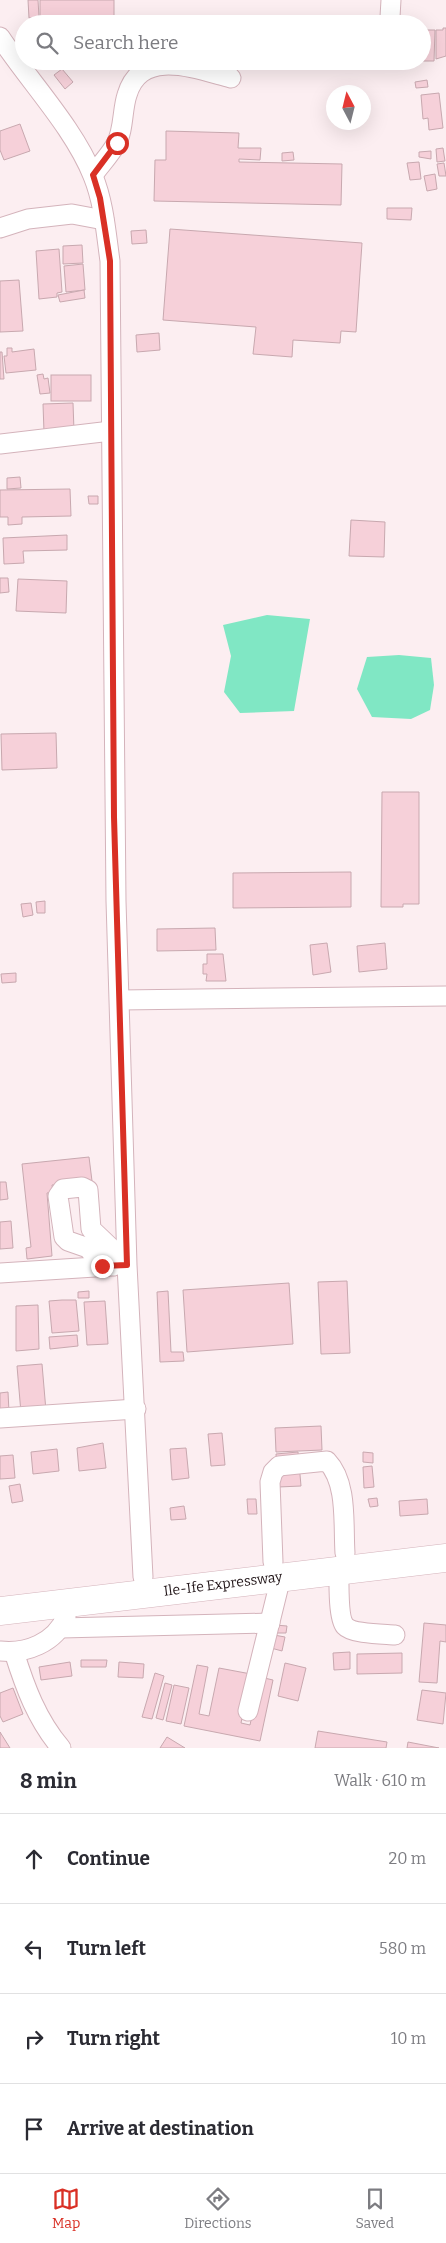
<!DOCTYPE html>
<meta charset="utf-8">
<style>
body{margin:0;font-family:Bitter,serif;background:#f2f2f3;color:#2b2b33}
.compass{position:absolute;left:326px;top:85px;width:45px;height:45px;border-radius:50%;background:#fff;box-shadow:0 5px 20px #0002;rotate:353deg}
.stop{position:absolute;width:15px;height:15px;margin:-11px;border:4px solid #d93025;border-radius:50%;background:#fff}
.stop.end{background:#d93025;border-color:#fff;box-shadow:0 1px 5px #0008}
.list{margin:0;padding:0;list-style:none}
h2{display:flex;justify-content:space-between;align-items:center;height:65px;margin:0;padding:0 20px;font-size:21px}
h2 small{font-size:16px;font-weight:400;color:#7c7c81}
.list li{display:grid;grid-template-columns:32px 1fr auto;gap:15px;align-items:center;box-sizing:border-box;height:90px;padding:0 20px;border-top:1px solid #e1e1e2}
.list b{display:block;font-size:19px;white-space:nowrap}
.list em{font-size:16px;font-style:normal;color:#7c7c81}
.icon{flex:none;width:28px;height:28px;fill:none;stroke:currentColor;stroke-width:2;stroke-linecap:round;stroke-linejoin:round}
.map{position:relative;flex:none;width:446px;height:1748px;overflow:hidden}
.search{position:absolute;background:#fff;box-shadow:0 5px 20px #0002;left:15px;right:15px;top:15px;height:55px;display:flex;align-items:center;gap:12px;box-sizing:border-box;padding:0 18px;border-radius:28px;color:#7c7c81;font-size:19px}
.sheet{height:425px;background:#fff}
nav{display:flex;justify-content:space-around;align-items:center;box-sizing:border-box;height:70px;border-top:1px solid #e1e1e2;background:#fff;font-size:14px;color:#7c7c81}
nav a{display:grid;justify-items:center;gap:2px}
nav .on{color:#d93025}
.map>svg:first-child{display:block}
</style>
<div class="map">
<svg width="446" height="1748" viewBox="0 0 446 1748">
<rect width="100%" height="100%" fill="#fceef1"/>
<g fill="#80e7c4">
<polygon points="267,615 310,619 294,711 240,713 224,692 231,656 223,625"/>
<polygon points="399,655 431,658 434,685 430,710 411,719 372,717 357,689 367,657"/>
</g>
<g fill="#f6d0d9" stroke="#c8a8af">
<polygon points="28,0 38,0 39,17 29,18"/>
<rect x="40" y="0" width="74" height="24"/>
<polygon points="443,28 446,28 446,56 436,59 436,30 443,30"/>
<polygon points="422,30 435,30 434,61 422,61"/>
<polygon points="62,69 73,82 65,89 54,75"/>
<polygon points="427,80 428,87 416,88 415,82"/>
<polygon points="439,93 443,128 429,130 428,118 423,119 421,95"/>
<polygon points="20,124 30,151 4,160 0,150 0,131"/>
<polygon points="166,131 239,133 238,148 261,148 260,160 239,159 239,162 342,164 341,205 154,201 155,160 166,160"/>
<polygon points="443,148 445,161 437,162 436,149"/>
<polygon points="431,151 431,159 419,157 419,152"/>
<polygon points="293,152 294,160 282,161 282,153"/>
<polygon points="419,162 421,179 410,180 407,163"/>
<polygon points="444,163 446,176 439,176 437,164"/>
<polygon points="435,174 437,189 427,191 424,176"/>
<polygon points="387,208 412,208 411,220 387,219"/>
<polygon points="170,229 362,243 356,332 341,331 340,343 293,340 292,357 253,354 256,327 163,320"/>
<polygon points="146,230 147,243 132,244 131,231"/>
<polygon points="82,245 83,263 63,264 63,246"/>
<polygon points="59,249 62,292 57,293 57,297 39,299 36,251"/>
<polygon points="83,264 85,290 66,292 64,266"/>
<polygon points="19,280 23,331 0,332 0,281"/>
<polygon points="84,290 85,298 60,302 58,295"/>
<polygon points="159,333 160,350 137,352 136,335"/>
<polygon points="7,348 12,348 12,352 34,349 36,370 6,373 4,356 7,356"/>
<polygon points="0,352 2,352 4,379 0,379"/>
<polygon points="43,374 44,379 48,378 50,393 40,394 37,375"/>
<rect x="51" y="375" width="40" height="26"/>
<polygon points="73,403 74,431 44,432 43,404"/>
<polygon points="20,477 21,488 7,489 7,478"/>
<polygon points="70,489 71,516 22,517 22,524 8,525 8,517 0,517 0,490"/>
<polygon points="88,496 98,496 98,504 89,504"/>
<polygon points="351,520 385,522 384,557 349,556"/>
<polygon points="67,535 67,550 23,551 24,563 4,564 3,538"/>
<polygon points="0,578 8,578 9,592 0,593"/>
<polygon points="18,579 67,581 66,613 16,611"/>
<polygon points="56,733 57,768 2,770 1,734"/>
<polygon points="382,792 419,792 419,904 403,904 403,907 381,907"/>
<polygon points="351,872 351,907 233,908 233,873"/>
<polygon points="45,901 45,913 37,913 36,902"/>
<polygon points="31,903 33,915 23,917 21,904"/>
<polygon points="215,928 216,950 157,951 157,929"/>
<polygon points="327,943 331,972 313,975 310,945"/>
<polygon points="385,943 387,969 359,972 357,946"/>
<polygon points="207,954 223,954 226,981 206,981 207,974 203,974 203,964 207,964"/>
<polygon points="16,973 16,982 2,983 1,974"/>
<polygon points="89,1157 92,1181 52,1185 53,1192 47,1193 52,1256 27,1259 26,1248 31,1247 22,1164"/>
<polygon points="0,1182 6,1182 8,1199 0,1200"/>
<polygon points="11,1221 13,1248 0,1249 0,1222"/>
<polygon points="347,1281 350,1353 321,1354 318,1282"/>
<polygon points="289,1283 293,1344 187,1352 183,1290"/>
<polygon points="89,1291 89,1298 78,1298 78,1292"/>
<polygon points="168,1291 171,1352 183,1352 184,1361 160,1362 157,1292"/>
<polygon points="62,1300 76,1300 79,1331 52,1333 49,1301"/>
<polygon points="105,1301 108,1344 87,1345 84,1302"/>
<polygon points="38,1305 39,1349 16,1351 16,1306"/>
<polygon points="77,1335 78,1346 50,1349 49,1337"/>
<polygon points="42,1364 46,1411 21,1413 17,1366"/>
<polygon points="8,1392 9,1412 0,1412 0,1393"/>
<polygon points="321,1426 322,1450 276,1452 275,1428"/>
<polygon points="222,1433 225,1465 211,1466 208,1434"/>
<polygon points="103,1443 106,1468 79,1471 77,1448"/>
<polygon points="186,1448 189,1478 172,1480 170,1449"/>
<polygon points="57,1449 59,1471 33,1474 31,1452"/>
<polygon points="298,1452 301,1486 278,1487 276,1454"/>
<polygon points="363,1452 373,1453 373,1463 363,1462"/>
<polygon points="13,1455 15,1478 0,1479 0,1456"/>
<polygon points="372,1466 374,1487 364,1488 363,1467"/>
<polygon points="20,1484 23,1501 12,1503 9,1486"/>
<polygon points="377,1498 378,1506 370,1507 368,1499"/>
<polygon points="247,1499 256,1499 257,1514 248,1514"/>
<polygon points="427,1499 428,1514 400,1516 399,1501"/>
<polygon points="184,1506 186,1519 171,1520 170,1508"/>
<polygon points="424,1623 446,1625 446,1642 440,1641 437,1683 419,1682"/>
<polygon points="275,1625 287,1626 286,1633 275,1633"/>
<polygon points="274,1635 285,1637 282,1651 271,1648"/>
<polygon points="350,1652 350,1669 334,1670 333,1653"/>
<polygon points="402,1653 402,1673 357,1674 357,1654"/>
<polygon points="81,1660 107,1660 106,1667 81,1667"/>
<polygon points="70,1662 72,1676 41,1680 39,1667"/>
<polygon points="119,1662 144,1664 143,1678 118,1677"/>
<polygon points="285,1663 306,1668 298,1701 278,1696"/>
<polygon points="197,1665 208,1667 199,1714 209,1716 219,1668 251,1674 241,1723 250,1725 260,1677 273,1680 260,1741 184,1726"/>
<polygon points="155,1673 164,1676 152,1719 142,1717"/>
<polygon points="165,1683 172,1685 163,1720 156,1718"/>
<polygon points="174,1685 189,1688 181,1724 166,1721"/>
<polygon points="13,1688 23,1714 3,1722 0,1716 0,1693"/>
<polygon points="422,1690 446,1693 443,1724 417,1720"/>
<polygon points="318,1731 387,1742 386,1748 315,1748"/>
<polygon points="0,1732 10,1748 0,1748"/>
<polygon points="167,1737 185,1748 160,1748"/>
<polygon points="408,1742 439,1748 407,1748"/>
</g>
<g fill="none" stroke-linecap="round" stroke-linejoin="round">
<g stroke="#d4b3bb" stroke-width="21">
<g id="minor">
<polyline points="390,17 391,0"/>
<path d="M0,37C29,81 74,128 93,176C104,203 106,233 110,261L116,901L127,1265L143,1577"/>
<path d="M93,175C100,165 110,155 116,144C124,130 122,110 127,95C141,47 196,69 231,78"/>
<polyline points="0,228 28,219 72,214 104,220"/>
<polyline points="0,444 111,431"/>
<polyline points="120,1000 446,996"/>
<polyline points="102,1266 88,1248 68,1241 64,1237 58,1196 63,1189 82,1187 88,1190 91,1229 112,1249 114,1266"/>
<polyline points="0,1273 111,1266"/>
<polyline points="0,1418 136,1409"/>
<path d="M273,1562L270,1482L273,1472L279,1466L327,1461C348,1483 343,1524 345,1553"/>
<path d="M339,1570C339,1581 338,1618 345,1626C352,1634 383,1634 395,1635"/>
<polyline points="61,1628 270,1623"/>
<path d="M0,1651C26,1654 55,1643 66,1617"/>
<path d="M14,1652C25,1687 37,1720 61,1748"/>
<polyline points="248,1711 281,1577"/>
</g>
</g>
<g stroke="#d4b3bb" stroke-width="29">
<polyline id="highway" points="0,1611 446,1558"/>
</g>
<use href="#minor" stroke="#fff" stroke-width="19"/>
<use href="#highway" stroke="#fff" stroke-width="28"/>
</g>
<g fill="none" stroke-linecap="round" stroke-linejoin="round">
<polyline stroke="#d93025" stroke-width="6" points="102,1266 127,1265 114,817 110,261 100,198 93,175 117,143"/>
</g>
<g text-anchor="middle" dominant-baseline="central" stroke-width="4" stroke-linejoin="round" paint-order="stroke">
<g font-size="14" fill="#201417" stroke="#fff">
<text transform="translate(223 1584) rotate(-7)">Ile-Ife Expressway</text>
</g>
</g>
</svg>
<svg class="compass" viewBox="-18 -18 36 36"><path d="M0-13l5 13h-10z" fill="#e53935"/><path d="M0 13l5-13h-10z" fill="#7c7c81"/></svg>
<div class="stop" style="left:117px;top:143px"></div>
<div class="stop end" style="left:102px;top:1266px"></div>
<div class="search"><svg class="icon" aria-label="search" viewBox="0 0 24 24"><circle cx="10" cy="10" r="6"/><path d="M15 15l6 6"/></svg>Search here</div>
</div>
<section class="sheet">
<h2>8 min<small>Walk · 610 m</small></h2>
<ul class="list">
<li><svg class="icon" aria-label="ahead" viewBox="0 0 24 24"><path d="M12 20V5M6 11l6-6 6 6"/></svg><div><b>Continue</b></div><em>20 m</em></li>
<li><svg class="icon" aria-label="left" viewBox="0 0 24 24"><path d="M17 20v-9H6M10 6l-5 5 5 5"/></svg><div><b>Turn left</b></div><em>580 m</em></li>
<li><svg class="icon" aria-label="right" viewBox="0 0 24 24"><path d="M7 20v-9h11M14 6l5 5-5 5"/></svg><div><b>Turn right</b></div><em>10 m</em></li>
<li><svg class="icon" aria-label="arrive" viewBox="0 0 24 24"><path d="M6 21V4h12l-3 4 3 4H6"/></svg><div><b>Arrive at destination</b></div></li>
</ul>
</section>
<nav>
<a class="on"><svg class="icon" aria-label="map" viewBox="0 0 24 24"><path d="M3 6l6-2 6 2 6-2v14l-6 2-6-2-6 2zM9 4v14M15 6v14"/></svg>Map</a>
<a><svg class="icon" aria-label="directions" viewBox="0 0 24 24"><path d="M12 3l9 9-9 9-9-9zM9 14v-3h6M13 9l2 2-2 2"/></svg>Directions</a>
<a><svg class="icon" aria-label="saved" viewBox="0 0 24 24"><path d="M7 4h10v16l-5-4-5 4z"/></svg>Saved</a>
</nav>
